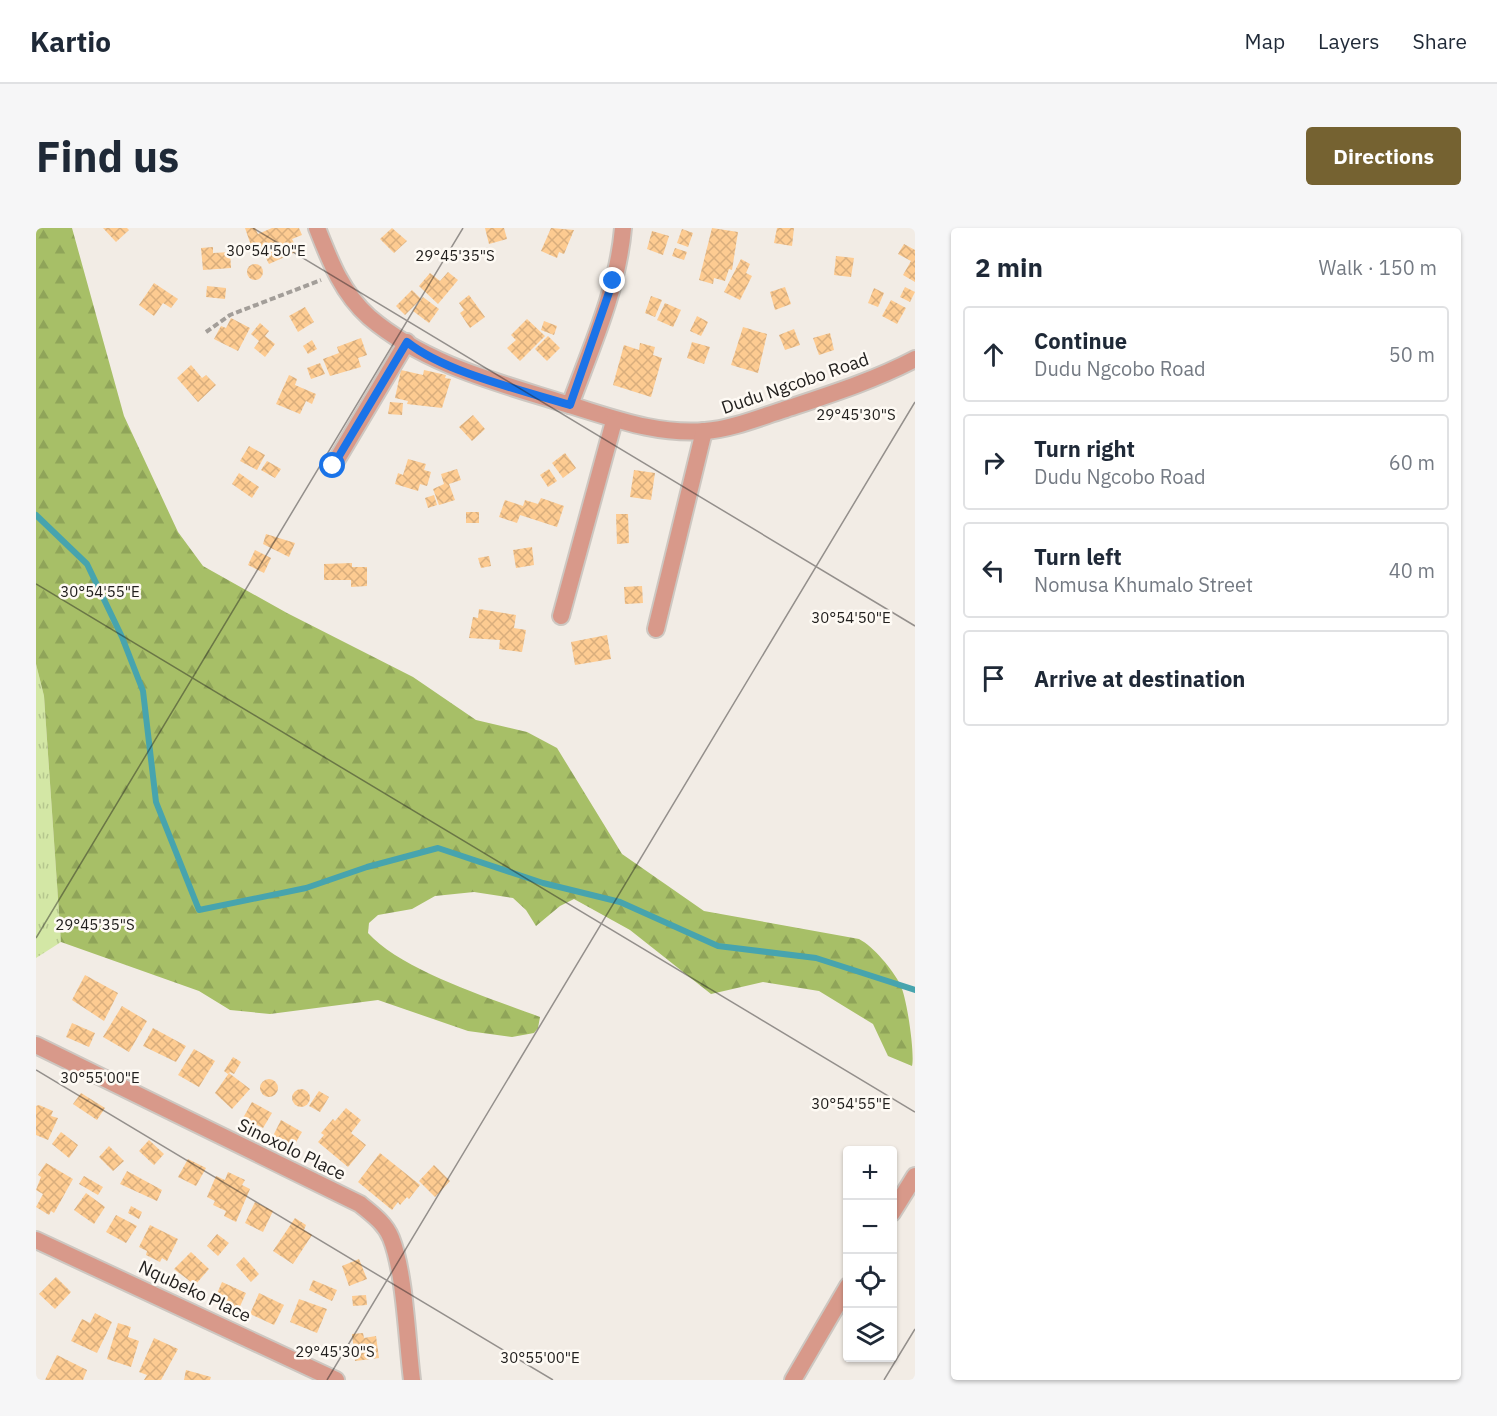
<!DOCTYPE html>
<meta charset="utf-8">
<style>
body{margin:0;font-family:"IBM Plex Sans",sans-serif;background:#f6f6f7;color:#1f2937}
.controls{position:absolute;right:18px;bottom:18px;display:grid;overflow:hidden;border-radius:6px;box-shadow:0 2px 4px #0004}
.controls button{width:54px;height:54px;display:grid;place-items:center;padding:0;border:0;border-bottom:2px solid #e0e1e3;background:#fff;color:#1f2937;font:30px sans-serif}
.stop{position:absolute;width:18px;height:18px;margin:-14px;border:4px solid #1a73e8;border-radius:50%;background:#fff}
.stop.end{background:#1a73e8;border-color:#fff;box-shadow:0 2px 6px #0008}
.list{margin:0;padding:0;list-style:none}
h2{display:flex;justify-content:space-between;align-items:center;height:78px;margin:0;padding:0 24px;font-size:26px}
h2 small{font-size:20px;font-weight:400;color:#747a83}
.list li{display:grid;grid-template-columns:39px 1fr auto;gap:18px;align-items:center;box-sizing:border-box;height:96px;margin:0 12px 12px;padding:0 12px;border:2px solid #e0e1e3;border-radius:6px}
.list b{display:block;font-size:22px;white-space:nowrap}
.list p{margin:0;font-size:20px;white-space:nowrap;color:#747a83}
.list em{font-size:20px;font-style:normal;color:#747a83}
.icon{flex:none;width:33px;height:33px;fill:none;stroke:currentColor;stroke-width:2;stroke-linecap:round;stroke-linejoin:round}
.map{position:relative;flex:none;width:879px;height:1152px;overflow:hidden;border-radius:6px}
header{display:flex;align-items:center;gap:36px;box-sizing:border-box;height:84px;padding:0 30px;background:#fff;border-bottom:2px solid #e0e1e3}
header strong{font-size:28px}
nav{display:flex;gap:33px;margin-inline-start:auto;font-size:21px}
.intro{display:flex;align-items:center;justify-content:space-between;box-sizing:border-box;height:144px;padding:0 36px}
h1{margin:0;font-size:42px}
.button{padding:15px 27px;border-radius:6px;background:#756231;color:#fff;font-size:21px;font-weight:700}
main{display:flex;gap:36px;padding:0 36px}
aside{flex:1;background:#fff;border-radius:6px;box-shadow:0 2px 4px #0004}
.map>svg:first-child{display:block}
</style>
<header>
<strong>Kartio</strong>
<nav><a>Map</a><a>Layers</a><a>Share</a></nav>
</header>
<div class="intro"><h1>Find us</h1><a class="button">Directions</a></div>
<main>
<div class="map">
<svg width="879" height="1152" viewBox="0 0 879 1152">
<defs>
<pattern id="grass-tufts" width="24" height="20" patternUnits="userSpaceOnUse" patternTransform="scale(1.5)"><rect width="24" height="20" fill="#d3e7a5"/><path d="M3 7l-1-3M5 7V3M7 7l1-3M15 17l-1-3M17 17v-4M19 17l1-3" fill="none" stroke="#b5c68e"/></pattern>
<pattern id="forest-firs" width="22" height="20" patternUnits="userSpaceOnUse" patternTransform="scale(1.5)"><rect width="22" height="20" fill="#a7bf67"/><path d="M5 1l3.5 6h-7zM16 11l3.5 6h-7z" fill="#8fa459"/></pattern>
<pattern id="building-cross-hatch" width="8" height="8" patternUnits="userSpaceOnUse" patternTransform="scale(1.5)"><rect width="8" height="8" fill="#fdcb91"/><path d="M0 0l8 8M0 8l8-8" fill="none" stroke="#d9ae7d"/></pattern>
</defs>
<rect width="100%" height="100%" fill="#f2ece5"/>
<polygon fill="url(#grass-tufts)" points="0,436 8,468 25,714 0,730"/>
<path fill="url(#forest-firs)" d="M0,0H36L88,188L142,304L167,338L251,385L377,449L440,492L491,504L521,520L586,626L668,683L823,711C838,719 856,741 864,756C871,769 879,827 876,838L852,828L837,796L783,763L727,754L675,766L594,702L538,671L524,678L500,698L490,682L477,670L438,664L399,668L376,681L342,687L333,695L332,705C365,742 456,771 504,789L502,800L498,805L476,809L432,803L342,772L234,786L194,782L163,763L25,714L8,468L0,436Z"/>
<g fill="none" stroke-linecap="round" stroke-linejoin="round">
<polyline stroke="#47a4ae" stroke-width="6" points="0,287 51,336 86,409 107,463 120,574 163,682 270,660 331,639 402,620 507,655 584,674 682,718 780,730 879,762"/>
</g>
<g fill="url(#building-cross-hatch)">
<polygon points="67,0 91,0 93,2 80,14"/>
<polygon points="209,0 219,0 222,6 236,0 263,0 266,7 256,11 262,23 233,36 226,22 218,26"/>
<polygon points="356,0 371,13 358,25 344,11"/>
<polygon points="449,0 468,0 471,11 453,16"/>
<polygon points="515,0 538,2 528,26 523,24 521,30 505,23"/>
<polygon points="676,0 702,4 696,42 693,41 689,53 678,50 677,56 663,52"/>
<polygon points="741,0 758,0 756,18 738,15"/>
<polygon points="646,1 657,5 652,19 641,15"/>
<polygon points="616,3 633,8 627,27 611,21"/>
<polygon points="868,16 879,22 879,54 867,47 875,33 862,26"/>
<polygon points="177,19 177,25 194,24 195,40 167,42 165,20"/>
<polygon points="639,20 651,24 648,32 636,28"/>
<polygon points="800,28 818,30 815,49 798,47"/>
<polygon points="705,31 714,36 710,45 716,48 704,72 688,64"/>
<circle cx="219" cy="44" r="8"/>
<polygon points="412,44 422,52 402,76 383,58 394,45 404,53"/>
<polygon points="118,55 142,71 135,80 127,75 118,88 103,77"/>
<polygon points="171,58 190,60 189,71 170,69"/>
<polygon points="749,59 755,76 739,82 734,64"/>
<polygon points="869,59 879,64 874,74 864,69"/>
<polygon points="838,60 848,65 842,79 832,75"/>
<polygon points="376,62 385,71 369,87 360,78"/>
<polygon points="433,67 449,89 434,100 424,85 428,82 423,75"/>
<polygon points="615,68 626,72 619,89 609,85"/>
<polygon points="387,69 403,81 393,95 377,83"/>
<polygon points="855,72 870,80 861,96 846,88"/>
<polygon points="629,75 645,82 637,99 621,92"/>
<polygon points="269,79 278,94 262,104 253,88"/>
<polygon points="661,88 672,94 665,108 654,103"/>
<polygon points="195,90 214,100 202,123 178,111 185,98 190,100"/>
<polygon points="491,91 509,108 484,133 471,120 480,112 475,107"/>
<polygon points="508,93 521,98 518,107 505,102"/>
<polygon points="224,95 233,103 229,108 239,116 229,129 218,120 223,113 215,106"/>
<polygon points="707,99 731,106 722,145 695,137"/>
<polygon points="758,101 764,117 749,122 743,107"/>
<polygon points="794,105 798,122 783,127 777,110"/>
<polygon points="512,108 524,120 511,133 499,121"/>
<polygon points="325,110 331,127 322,130 325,139 294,148 287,131 303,125 301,119"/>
<polygon points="276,112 281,121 272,126 267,118"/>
<polygon points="656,114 674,119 668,136 651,130"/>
<polygon points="604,115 619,119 617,127 626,130 615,169 577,157 588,117 603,122"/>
<polygon points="284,135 289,146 275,151 271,140"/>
<polygon points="155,137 166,150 170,147 180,157 162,174 141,150"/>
<polygon points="365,142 387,147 388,142 410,147 409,150 415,151 406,180 371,176 372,173 359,170"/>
<polygon points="253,147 261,151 259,157 280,166 276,176 270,173 264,186 240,176"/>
<polygon points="354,174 367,175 366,187 352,186"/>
<polygon points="437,187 449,201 436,213 423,199"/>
<polygon points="213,218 229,227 221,242 204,233"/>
<polygon points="529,225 540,240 527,250 516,235"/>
<polygon points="372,231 390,236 388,242 395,244 391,258 384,256 382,263 359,256 362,245 367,247"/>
<polygon points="231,233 245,241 239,250 225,242"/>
<polygon points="421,241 425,252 413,256 419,272 403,277 397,261 408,256 405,246"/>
<polygon points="513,241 521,253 512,259 504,247"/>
<polygon points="598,242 619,245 615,272 594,269"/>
<polygon points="203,245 223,259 216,270 196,256"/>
<polygon points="398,267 401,277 392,280 389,270"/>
<polygon points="505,270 528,278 521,299 484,287 481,295 463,289 469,272 487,278 489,272 502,276"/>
<rect x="430" y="284" width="13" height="11"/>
<polygon points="580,286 592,286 593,315 581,316"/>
<polygon points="230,306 259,315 253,329 227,316"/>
<polygon points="496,319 498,337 480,340 477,322"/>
<polygon points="219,322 235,330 228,345 212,337"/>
<polygon points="453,328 455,338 445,340 442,330"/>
<polygon points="316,335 316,339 331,339 331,358 315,359 315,352 288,352 288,336"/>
<polygon points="606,358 607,375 589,376 588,359"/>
<polygon points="443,381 480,387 478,400 490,402 486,424 463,421 464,412 433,410 437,389 442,390"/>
<polygon points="571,407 575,431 539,437 535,414"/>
<polygon points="49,747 82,765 68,793 36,772"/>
<polygon points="86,778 111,793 93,824 67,809"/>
<polygon points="36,795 59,805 53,819 30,809"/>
<polygon points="117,800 150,818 140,834 107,818"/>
<polygon points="158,821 179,833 163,859 142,847"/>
<polygon points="197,829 205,834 198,846 194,844 192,846 188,843"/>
<polygon points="193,845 214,861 196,881 179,865"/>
<circle cx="233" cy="860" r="9"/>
<circle cx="265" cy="870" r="9"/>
<polygon points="283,863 293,869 284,884 273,878"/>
<polygon points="45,865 69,880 61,892 37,876"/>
<polygon points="216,874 236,885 227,900 207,890"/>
<polygon points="3,877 17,883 15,888 22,890 12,912 0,907 0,878"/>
<polygon points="310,880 325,892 315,905 330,917 312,939 282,914 288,907 285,905 297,891 299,893"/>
<polygon points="245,892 266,904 256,921 236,910"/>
<polygon points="25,904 42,917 33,930 16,916"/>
<polygon points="113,912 128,926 118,937 103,923"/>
<polygon points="73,918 88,933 77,943 63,929"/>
<polygon points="344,925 384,957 373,971 371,969 364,977 362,974 356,982 322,954"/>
<polygon points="152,931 170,940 160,958 142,949"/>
<polygon points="10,935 37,951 18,985 15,983 13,987 0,979 7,966 0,962 5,949 2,947"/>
<polygon points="398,937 414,953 399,969 383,953"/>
<polygon points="91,943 126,962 121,973 84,956"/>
<polygon points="192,944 209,952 206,957 214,961 200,994 188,988 190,983 177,977 179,973 171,969 180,948 189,952"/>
<polygon points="48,948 67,959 62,967 43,956"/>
<polygon points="50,965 69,979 58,996 38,982"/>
<polygon points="219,974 237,983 227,1004 209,995"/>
<polygon points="95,978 106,984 103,991 92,985"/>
<polygon points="80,987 101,998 90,1015 70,1004"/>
<polygon points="259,990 270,997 268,1002 276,1007 257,1036 237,1023"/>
<polygon points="114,997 142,1011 131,1033 126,1030 124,1034 110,1027 111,1023 103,1019"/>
<polygon points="181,1006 193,1015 182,1028 171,1018"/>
<polygon points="155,1024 173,1041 159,1057 138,1041"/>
<polygon points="208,1029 223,1046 215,1054 200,1037"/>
<polygon points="323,1031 331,1051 313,1058 306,1038"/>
<polygon points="20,1049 35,1064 19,1081 3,1066"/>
<polygon points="277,1052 301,1062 296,1073 273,1062"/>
<polygon points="186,1054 210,1065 201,1085 177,1075"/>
<polygon points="223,1065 248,1077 238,1097 214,1086"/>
<polygon points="330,1067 331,1077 317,1078 316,1068"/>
<polygon points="263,1071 291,1081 281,1105 254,1094"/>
<polygon points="59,1085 76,1094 61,1125 35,1113 46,1091 54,1095"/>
<polygon points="82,1095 95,1099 92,1109 103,1113 95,1139 71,1131"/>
<polygon points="327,1105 328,1110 340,1108 343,1130 319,1133 316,1106"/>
<polygon points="118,1110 142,1121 125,1152 108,1152 111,1147 103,1144"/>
<polygon points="21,1127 51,1142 47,1152 9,1152"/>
<polygon points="150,1142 175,1149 174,1152 148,1152"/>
</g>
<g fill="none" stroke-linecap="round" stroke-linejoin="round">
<g stroke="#cdc7c1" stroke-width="20">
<g id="street">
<path d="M281,0C294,33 306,65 333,89C388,136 460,154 527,175C575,189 618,207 669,203C695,201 722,190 747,182C792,167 837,153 879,131"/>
<path d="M534,177C555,120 582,61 587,0"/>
<polyline points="297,238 371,114"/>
<polyline points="525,388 578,193"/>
<polyline points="620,401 668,203"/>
<path d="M0,817L324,976C336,986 349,995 355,1010C369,1045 371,1113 376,1152"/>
<polyline points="856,985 879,948"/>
<polyline points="0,1012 300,1152"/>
<polyline points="757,1152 812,1058"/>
</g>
</g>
<polyline stroke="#a39e99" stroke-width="4" stroke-dasharray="6 3" stroke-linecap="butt" points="170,104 194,87 285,52"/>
<use href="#street" stroke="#d8998a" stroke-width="16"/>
</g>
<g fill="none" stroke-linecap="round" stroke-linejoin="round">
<path stroke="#1a73e8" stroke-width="8" d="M297,238L371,114C410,145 486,162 534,177L577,53"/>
</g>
<path fill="none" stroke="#22201e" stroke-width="1.5" stroke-opacity="0.45" d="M217,0L879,398M0,356L879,884M0,710L427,0M0,842L517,1152M291,1152L879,174M848,1152L879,1101"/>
<g text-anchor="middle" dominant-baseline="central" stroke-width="5" stroke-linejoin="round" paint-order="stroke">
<g font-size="18" fill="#22201e" stroke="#fefaf4">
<text transform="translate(759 155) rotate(-19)">Dudu Ngcobo Road</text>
<text transform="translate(256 921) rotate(26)">Sinoxolo Place</text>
<text transform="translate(159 1063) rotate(25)">Nqubeko Place</text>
</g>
</g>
<g font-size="15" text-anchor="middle" fill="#22201e" stroke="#fefaf4" stroke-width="5" stroke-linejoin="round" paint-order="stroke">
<text x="230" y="28">30°54'50"E</text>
<text x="419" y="33">29°45'35"S</text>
<text x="820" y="192">29°45'30"S</text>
<text x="64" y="369">30°54'55"E</text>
<text x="815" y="395">30°54'50"E</text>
<text x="59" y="702">29°45'35"S</text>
<text x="64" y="855">30°55'00"E</text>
<text x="815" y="881">30°54'55"E</text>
<text x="299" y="1129">29°45'30"S</text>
<text x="504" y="1135">30°55'00"E</text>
</g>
</svg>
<div class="controls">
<button>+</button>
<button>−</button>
<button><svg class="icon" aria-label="locate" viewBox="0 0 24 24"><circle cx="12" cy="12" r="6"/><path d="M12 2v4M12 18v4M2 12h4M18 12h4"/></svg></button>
<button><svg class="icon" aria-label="layers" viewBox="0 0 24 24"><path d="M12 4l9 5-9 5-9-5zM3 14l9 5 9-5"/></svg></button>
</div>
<div class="stop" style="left:297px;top:238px"></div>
<div class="stop end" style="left:577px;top:53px"></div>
</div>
<aside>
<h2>2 min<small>Walk · 150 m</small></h2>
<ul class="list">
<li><svg class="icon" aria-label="ahead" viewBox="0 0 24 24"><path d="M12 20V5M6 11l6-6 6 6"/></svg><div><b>Continue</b><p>Dudu Ngcobo Road</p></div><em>50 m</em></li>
<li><svg class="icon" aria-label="right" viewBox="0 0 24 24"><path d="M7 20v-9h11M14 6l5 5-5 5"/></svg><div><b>Turn right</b><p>Dudu Ngcobo Road</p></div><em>60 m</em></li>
<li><svg class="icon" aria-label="left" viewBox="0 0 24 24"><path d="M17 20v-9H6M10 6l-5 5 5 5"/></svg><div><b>Turn left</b><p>Nomusa Khumalo Street</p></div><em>40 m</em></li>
<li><svg class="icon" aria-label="arrive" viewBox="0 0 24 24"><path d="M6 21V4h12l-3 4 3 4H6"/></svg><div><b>Arrive at destination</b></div></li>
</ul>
</aside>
</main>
